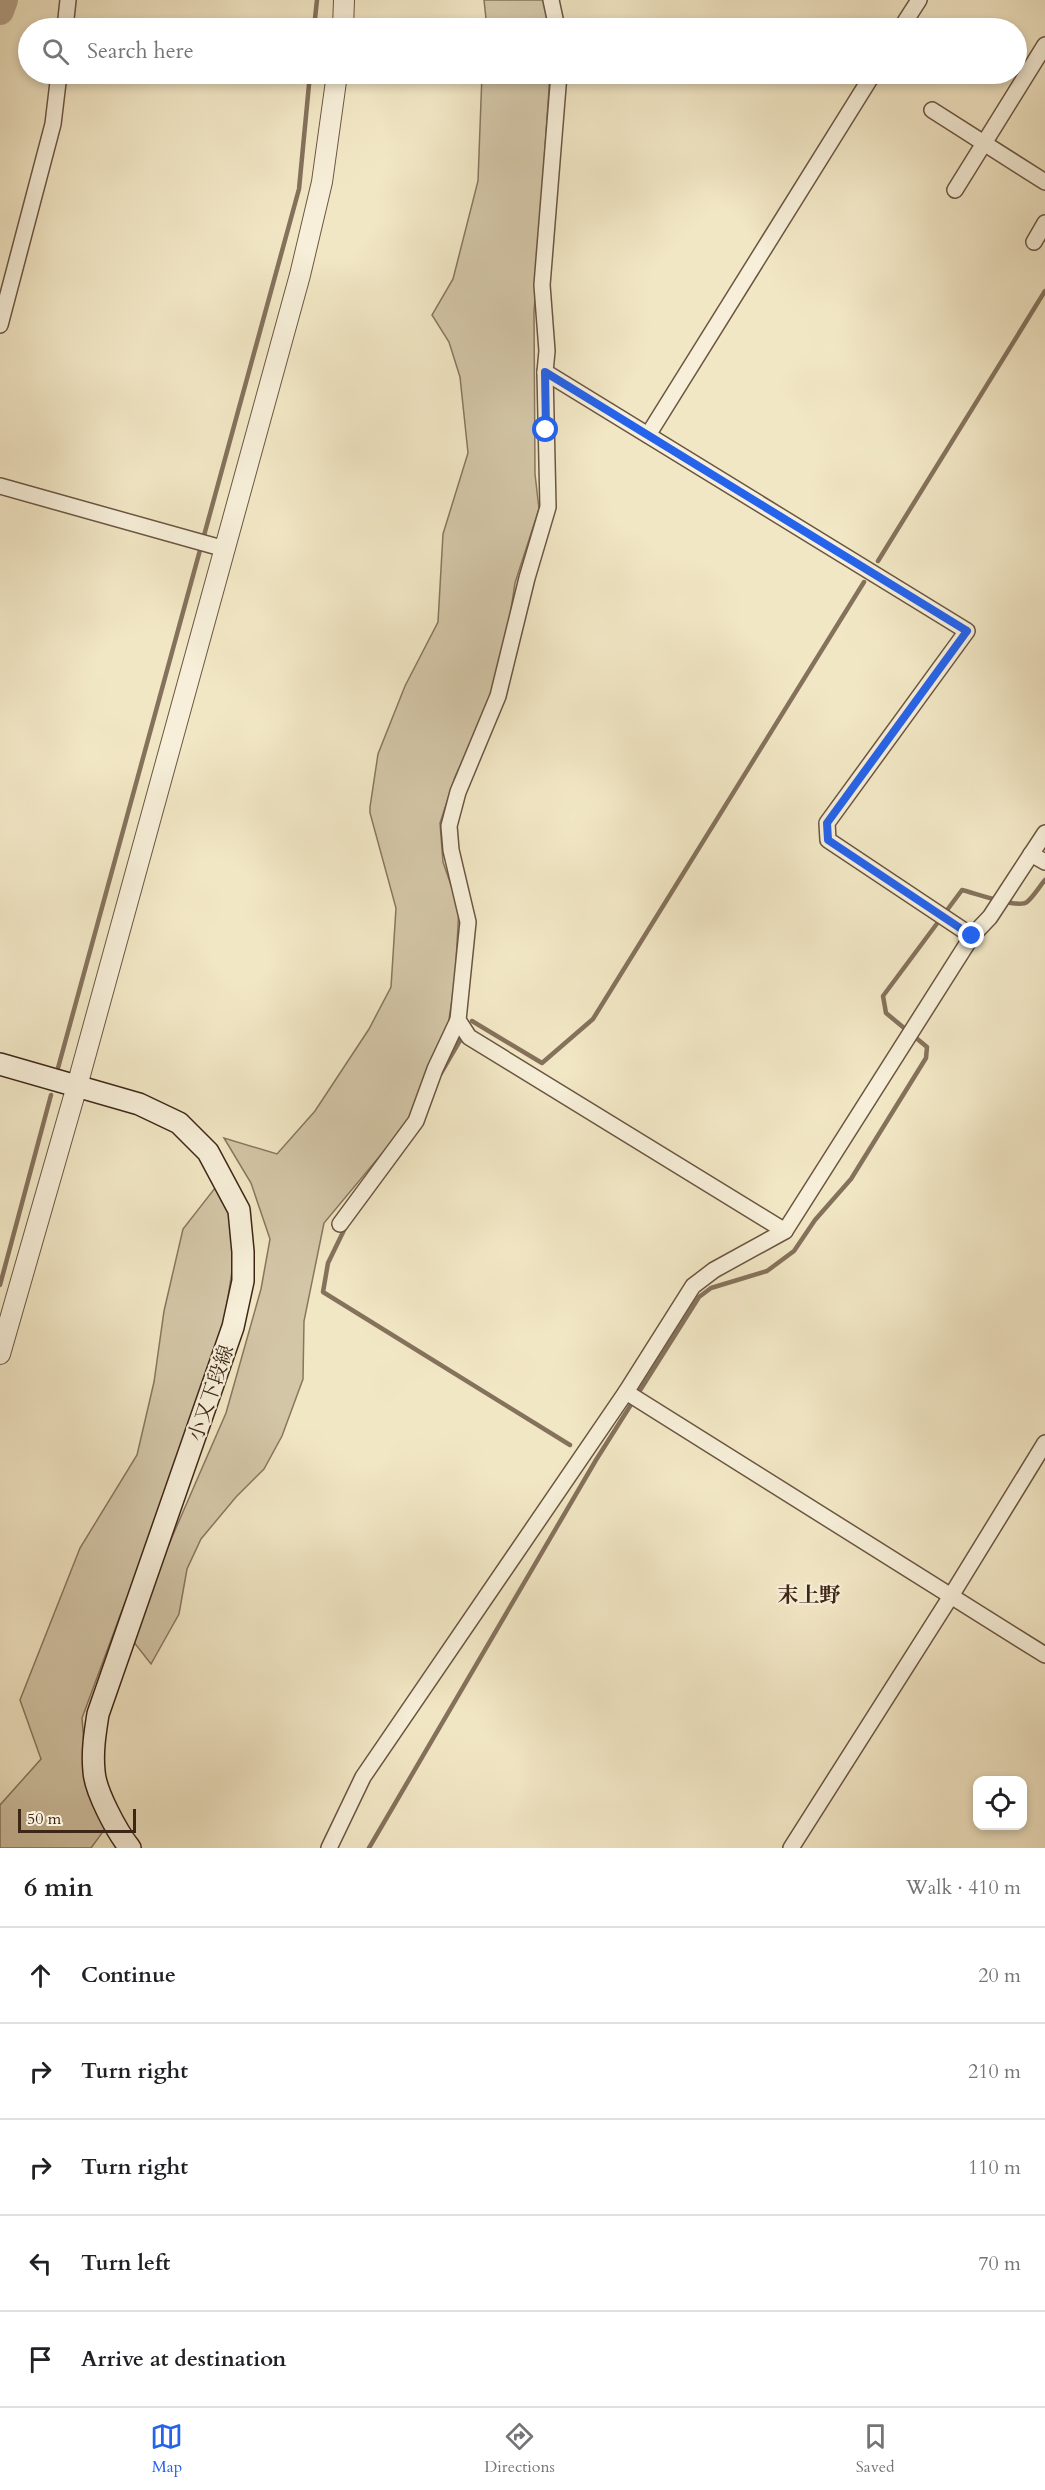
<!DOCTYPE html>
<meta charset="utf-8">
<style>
body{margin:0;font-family:Cardo,"Noto Serif JP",serif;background:#f2f2f2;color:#202124}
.controls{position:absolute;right:18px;bottom:18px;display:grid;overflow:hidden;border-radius:12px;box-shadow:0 3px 9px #0003}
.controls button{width:54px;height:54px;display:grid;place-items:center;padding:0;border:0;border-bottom:2px solid #e0e0e0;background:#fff;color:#202124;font:30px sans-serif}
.scale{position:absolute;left:18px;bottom:15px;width:118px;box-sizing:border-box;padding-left:6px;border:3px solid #3e2617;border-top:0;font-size:16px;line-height:21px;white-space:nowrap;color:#3e2617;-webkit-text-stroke:4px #f7efd9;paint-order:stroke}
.stop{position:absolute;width:18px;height:18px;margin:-14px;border:4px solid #2563eb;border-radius:50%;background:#fff}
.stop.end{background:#2563eb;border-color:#fff;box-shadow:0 2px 6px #0008}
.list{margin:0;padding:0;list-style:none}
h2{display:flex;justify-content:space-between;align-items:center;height:78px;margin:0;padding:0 24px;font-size:26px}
h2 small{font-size:20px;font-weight:400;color:#757577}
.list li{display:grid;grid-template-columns:39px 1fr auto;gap:18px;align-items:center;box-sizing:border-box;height:96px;padding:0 24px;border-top:2px solid #e0e0e0}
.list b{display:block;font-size:22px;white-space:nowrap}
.list em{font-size:20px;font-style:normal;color:#757577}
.icon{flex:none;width:33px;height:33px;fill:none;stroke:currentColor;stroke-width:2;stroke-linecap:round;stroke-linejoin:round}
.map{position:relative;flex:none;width:1045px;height:1848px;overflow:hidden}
.search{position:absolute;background:#fff;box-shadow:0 3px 9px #0003;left:18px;right:18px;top:18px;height:66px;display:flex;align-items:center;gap:15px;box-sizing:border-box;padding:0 21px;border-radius:33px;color:#757577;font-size:22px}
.sheet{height:558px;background:#fff}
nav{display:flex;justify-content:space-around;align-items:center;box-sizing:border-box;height:84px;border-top:2px solid #e0e0e0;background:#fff;font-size:16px;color:#757577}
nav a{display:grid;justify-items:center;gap:3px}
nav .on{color:#2563eb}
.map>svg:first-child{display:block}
</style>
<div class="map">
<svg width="1045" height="1848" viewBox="0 0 1045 1848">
<rect width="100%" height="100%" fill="#f2e7c5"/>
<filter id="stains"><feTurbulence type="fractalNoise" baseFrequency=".00333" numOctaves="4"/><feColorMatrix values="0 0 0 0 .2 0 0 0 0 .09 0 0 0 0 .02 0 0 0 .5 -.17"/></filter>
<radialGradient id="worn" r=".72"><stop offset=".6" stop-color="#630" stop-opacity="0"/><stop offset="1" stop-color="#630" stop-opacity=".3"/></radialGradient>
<g fill="#d3c6a7" stroke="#88765f" stroke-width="1.5">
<polygon points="484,0 543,0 550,28 487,28"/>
<polygon points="482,74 550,74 534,313 535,474 539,509 515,583 505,649 490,701 455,777 440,823 443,862 459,908 455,980 448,1026 423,1080 409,1121 324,1223 304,1321 303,1379 282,1436 264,1469 236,1497 201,1539 187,1569 179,1614 151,1664 129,1636 226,1413 261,1289 270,1239 251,1183 224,1138 277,1154 315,1111 369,1029 391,987 396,908 370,813 370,807 378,754 405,686 438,622 443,534 468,453 460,377 449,342 432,315 453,279 478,181"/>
<polygon points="215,1188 232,1220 234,1258 225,1317 177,1476 121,1613 82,1718 87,1782 105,1829 91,1848 0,1848 0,1805 41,1759 20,1700 80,1548 137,1455 154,1382 164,1311 183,1229"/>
</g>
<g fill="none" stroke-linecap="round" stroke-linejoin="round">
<g stroke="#85725c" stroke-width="4.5">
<polyline points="314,28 317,0"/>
<polyline points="878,561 1045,291"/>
<polyline points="472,1021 542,1063 593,1019 864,582"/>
<polyline points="58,1068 299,189 310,74"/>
<polyline points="441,1073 462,1037"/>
<polyline points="346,1226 328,1263 323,1292 570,1445"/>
<polyline points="0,1285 51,1095"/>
<path d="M369,1848L596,1460L699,1297L711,1288L767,1271L794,1251L815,1220L851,1179L926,1058L927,1047L886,1013L883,996L962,890C975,893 1018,909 1027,902C1034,896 1039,887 1045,880"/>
</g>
<polyline stroke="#b5a58a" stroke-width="28" points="0,11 4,0"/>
<g stroke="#6b5642" stroke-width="18">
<g id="minor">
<polyline points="551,0 557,28"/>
<polyline points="65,28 68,0"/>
<polyline points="901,28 919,0"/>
<polyline points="559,74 542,285 547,351 545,372 967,631 827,823 828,840 972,936"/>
<polyline points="932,110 1045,182"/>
<polyline points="955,190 1045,45"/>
<polyline points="1034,242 1045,223"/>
<polyline points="0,325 53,124 59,74"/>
<polyline points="545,372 548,507 527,578 498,696 458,792 449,826 451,850 468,922 458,1020 469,1037 785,1231"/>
<polyline points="648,435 873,74"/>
<polyline points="0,486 225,549"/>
<polyline points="1031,854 1045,862"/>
<polyline points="340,1224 416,1121 435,1069 458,1020"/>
<polyline points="626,1392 1045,1655"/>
<polyline points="329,1848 363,1777 626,1392 693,1286 714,1270 785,1231 972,936 990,917 1045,833"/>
<polyline points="791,1848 951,1596 1045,1443"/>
</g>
</g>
<g stroke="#6b5642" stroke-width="22">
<g id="tertiary">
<polyline points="343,28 344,0"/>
<polyline points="0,1354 77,1086 300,275 322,182 337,74"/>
</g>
</g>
<g stroke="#3e2617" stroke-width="24">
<path id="secondary" d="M0,1064L139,1104L179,1123L208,1152L239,1210L243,1252V1281L233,1327L98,1714C95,1733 92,1752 94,1771C95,1791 117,1832 130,1848"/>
</g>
<use href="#minor" stroke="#f7efd9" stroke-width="15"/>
<use href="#tertiary" stroke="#f7efd9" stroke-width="20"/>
<use href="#secondary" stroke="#f7efd9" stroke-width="21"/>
</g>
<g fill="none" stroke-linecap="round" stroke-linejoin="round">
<polyline stroke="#2563eb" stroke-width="8" points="546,430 545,372 967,631 827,823 828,840 972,936"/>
</g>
<g text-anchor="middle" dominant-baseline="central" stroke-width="4.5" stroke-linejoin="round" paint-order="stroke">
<g font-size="20" fill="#3e2617" stroke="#f7efd9">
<text transform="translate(211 1393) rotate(-71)">小又下段線</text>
</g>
<g font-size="21" font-weight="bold" fill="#3e2617" stroke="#f7efd9">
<text x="809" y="1595">末上野</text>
</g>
</g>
<rect width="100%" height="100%" filter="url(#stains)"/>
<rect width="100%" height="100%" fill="url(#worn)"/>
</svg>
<div class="controls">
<button><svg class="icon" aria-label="locate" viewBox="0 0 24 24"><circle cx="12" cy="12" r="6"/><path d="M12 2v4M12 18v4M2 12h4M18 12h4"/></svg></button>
</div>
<div class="scale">50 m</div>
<div class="stop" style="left:546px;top:430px"></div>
<div class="stop end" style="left:972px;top:936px"></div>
<div class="search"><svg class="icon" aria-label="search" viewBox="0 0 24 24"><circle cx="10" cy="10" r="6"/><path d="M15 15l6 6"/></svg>Search here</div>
</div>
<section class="sheet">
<h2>6 min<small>Walk · 410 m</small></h2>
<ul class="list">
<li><svg class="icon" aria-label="ahead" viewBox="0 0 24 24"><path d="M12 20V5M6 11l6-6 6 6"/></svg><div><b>Continue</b></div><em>20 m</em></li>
<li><svg class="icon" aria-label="right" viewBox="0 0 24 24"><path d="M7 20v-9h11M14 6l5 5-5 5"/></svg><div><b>Turn right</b></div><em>210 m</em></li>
<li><svg class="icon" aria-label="right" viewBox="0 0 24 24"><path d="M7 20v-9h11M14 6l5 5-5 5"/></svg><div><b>Turn right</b></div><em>110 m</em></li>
<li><svg class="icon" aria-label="left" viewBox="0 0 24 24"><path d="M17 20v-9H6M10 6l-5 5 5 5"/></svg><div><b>Turn left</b></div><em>70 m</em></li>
<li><svg class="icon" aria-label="arrive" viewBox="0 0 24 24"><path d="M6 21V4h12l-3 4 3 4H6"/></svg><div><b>Arrive at destination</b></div></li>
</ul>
</section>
<nav>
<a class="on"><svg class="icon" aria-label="map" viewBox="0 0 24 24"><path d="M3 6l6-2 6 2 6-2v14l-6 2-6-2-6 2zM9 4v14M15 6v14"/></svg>Map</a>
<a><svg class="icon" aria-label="directions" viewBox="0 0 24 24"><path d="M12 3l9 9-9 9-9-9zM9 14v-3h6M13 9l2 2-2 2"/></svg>Directions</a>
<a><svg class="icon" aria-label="saved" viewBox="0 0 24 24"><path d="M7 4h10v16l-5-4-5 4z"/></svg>Saved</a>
</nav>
